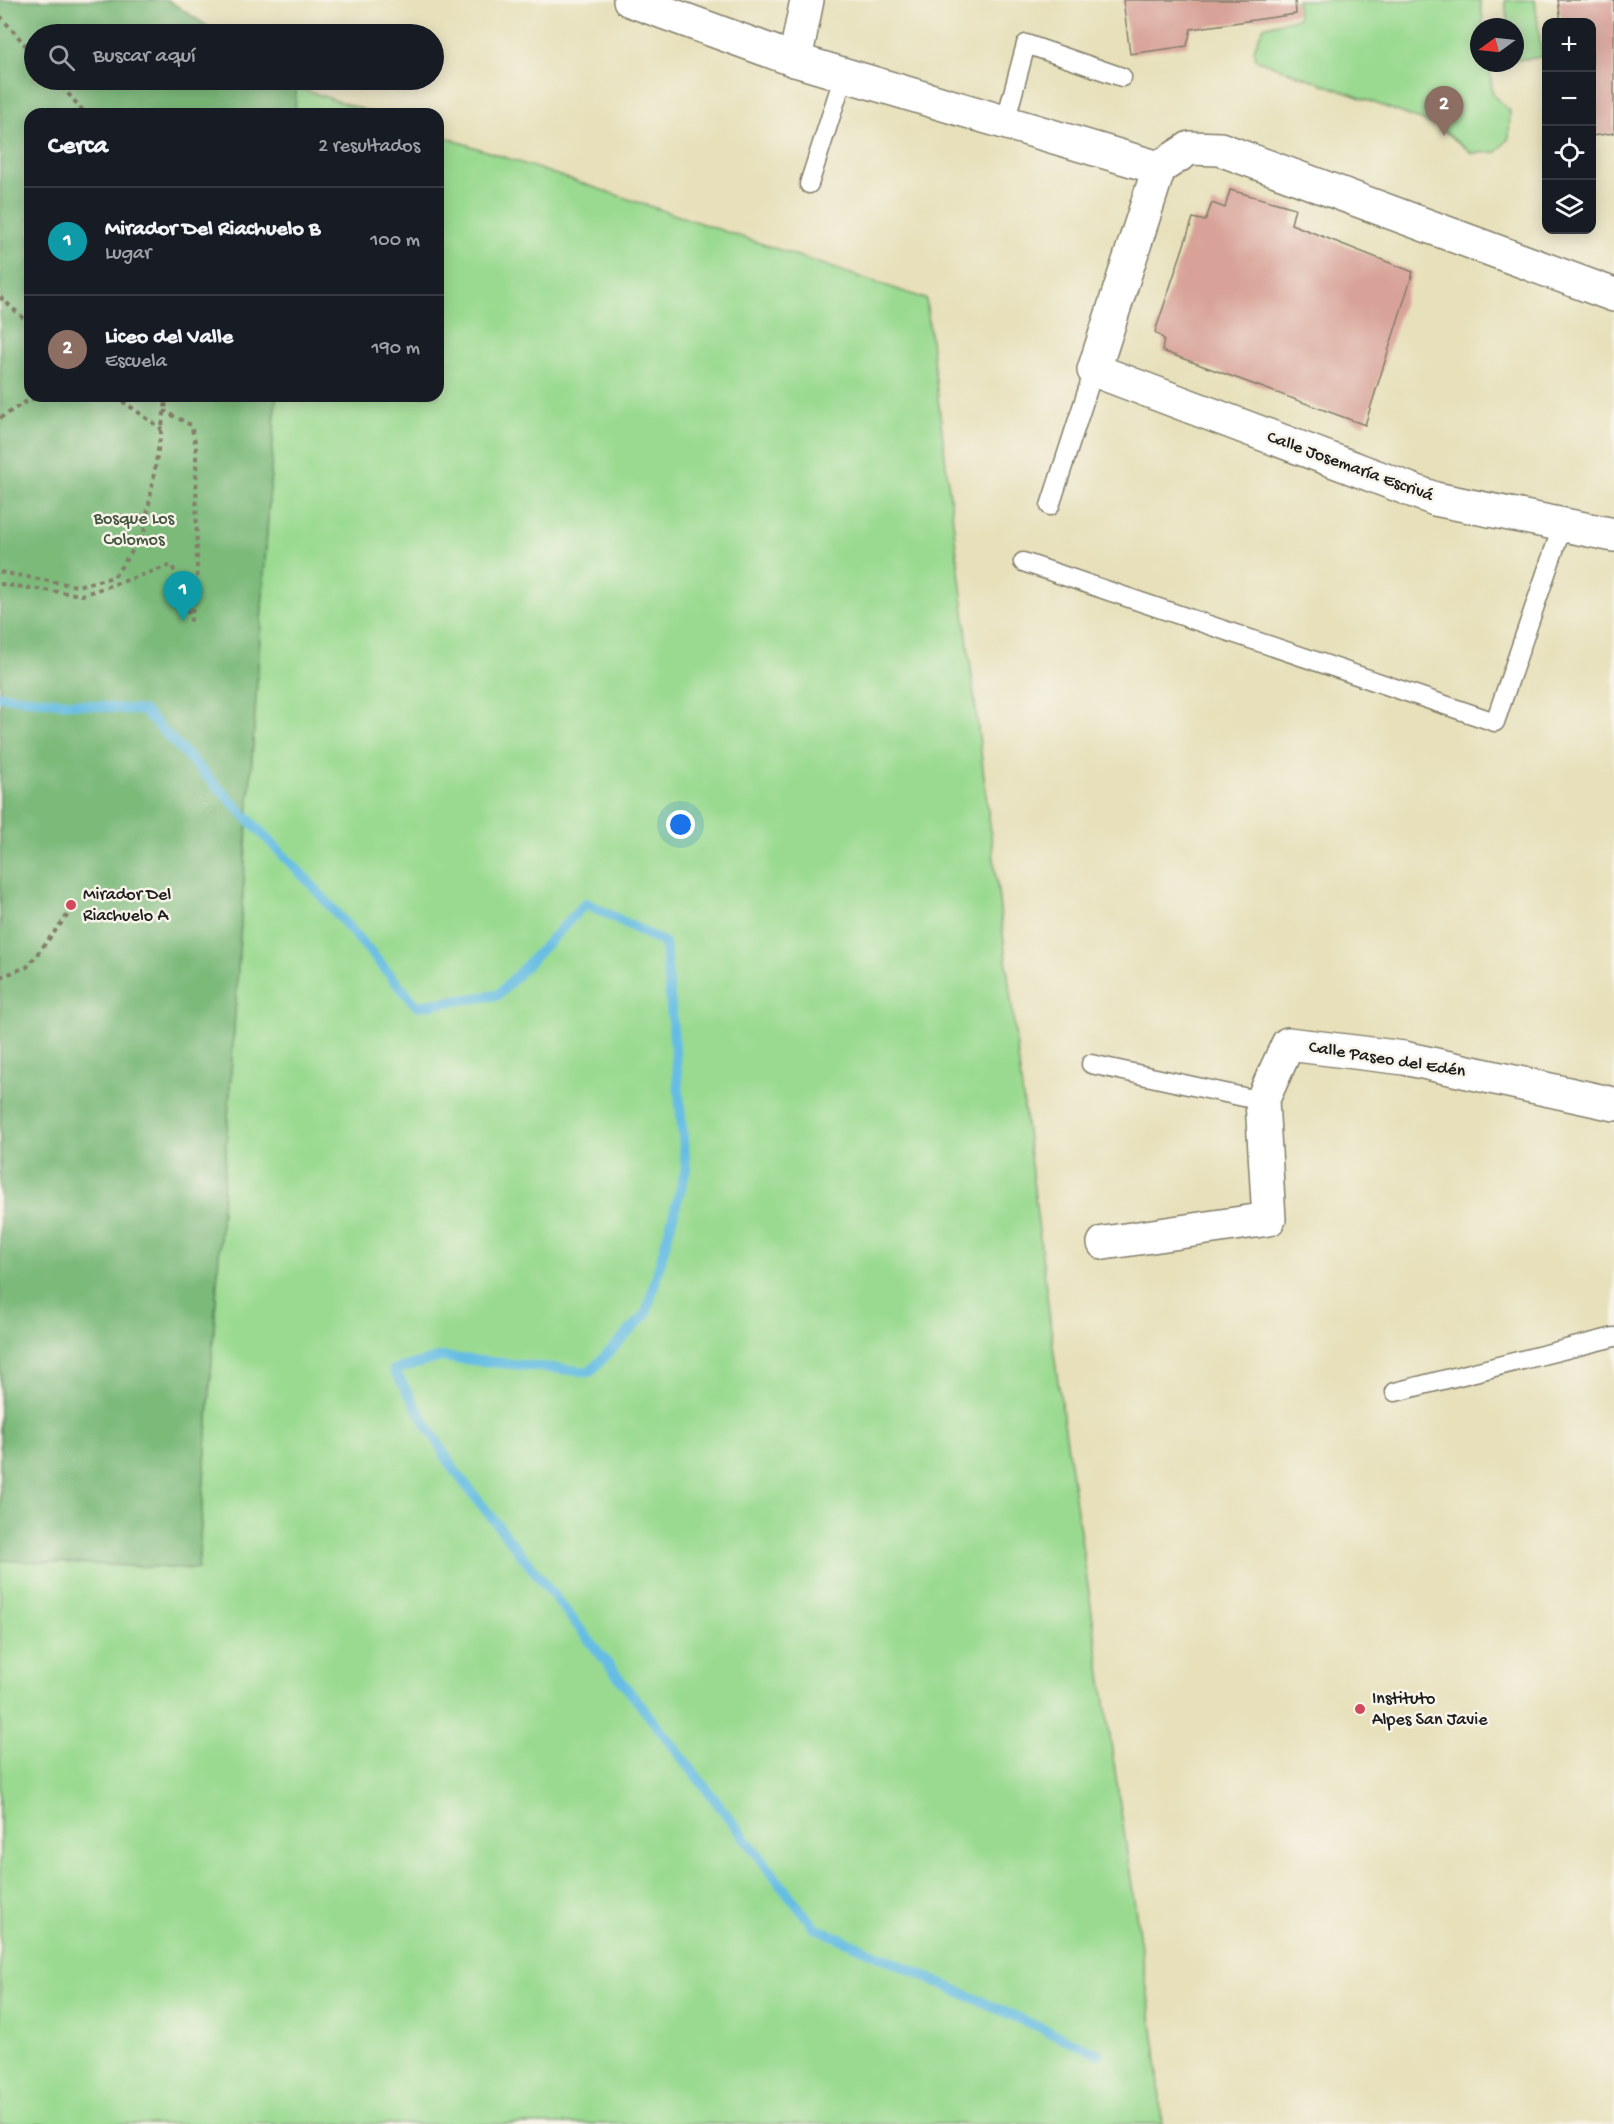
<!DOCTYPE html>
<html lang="es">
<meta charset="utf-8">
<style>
body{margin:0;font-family:"Gochi Hand",sans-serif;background:#242831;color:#f1f3f6}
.controls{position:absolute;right:18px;top:18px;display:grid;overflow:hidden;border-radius:12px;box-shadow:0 3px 15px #0003}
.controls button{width:54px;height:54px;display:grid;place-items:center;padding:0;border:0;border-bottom:2px solid #363941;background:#171b24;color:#f1f3f6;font:30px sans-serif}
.compass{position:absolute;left:1470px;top:18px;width:54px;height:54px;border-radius:50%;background:#171b24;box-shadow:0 3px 15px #0003;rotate:255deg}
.you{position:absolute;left:681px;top:825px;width:21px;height:21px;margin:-15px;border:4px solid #fff;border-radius:50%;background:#1a73e8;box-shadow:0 0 0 9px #1a73e833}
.badge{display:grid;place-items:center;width:39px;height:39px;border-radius:50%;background:#db2777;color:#fff;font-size:20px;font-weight:700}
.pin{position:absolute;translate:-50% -50px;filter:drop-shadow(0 2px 3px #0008)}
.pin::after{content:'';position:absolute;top:32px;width:21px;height:18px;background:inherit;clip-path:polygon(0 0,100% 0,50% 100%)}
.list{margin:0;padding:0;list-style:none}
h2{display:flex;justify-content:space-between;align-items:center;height:78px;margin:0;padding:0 24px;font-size:26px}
h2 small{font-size:20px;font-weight:400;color:#9ea1a6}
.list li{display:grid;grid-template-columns:39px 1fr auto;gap:18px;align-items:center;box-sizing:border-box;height:108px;padding:0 24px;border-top:2px solid #363941}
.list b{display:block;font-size:22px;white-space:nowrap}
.list p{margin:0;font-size:20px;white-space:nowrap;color:#9ea1a6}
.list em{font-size:20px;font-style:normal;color:#9ea1a6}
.icon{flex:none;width:33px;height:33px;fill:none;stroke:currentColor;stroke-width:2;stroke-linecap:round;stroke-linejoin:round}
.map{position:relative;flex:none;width:1614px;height:2124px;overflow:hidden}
.search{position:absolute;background:#171b24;box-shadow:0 3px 15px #0003;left:24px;top:24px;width:420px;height:66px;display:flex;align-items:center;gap:15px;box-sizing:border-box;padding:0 21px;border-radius:33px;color:#9ea1a6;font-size:22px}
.panel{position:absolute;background:#171b24;box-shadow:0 3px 15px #0003;left:24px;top:108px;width:420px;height:294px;border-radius:18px}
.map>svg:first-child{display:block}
</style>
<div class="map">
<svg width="1614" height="2124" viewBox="0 0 1614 2124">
<rect width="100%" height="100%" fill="#f7f3e8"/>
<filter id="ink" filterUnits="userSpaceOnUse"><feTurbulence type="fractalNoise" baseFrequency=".0167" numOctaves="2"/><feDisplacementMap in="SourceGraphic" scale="12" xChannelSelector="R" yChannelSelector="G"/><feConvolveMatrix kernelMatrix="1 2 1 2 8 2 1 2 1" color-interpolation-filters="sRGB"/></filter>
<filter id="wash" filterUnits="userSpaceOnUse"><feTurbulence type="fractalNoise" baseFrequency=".008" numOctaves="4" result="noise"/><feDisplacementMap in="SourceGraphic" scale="24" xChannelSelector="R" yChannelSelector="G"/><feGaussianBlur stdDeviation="1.35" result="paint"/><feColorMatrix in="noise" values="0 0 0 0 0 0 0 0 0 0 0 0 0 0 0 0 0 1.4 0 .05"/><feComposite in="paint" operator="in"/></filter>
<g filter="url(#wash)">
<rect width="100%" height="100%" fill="#e7e0ba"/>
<g fill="#9ada90" stroke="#5b7b56" stroke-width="1.5">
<polygon points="1297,0 1480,0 1484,27 1479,27 1479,63 1489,63 1493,95 1510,111 1509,138 1497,152 1472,153 1437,126 1255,59 1254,49 1263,27 1298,18"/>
<polygon points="1505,0 1535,0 1542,57 1515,60 1515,27 1508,27"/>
<polygon points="296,87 376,114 295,114"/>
<polygon points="438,135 926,299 1054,1354 1156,2050 1162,2124 0,2124 0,1560 198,1569 276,396 438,396"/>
</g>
<polygon fill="#7bba7a" stroke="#4c6b4b" stroke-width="1.5" points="0,0 168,0 219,34 34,34 34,80 285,80 296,87 295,114 30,114 30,396 276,396 198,1569 0,1560"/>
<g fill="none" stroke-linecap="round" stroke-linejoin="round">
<polyline stroke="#66bde3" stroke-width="10" points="0,696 144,711 311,884 417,1006 498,995 586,903 665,943 686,1169 646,1314 590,1372 441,1357 394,1370 454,1470 665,1736 814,1927 1099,2054"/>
</g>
<g id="blocks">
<g fill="#d8a298">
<polygon points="1123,0 1295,0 1296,14 1191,29 1187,46 1130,54"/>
<polygon points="1558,0 1614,0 1614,133 1592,136 1592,22 1561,22"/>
<polygon points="1230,190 1295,208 1291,224 1413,272 1365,425 1162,351 1164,339 1155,332 1193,218 1205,221 1212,203 1225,208"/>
</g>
</g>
</g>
<g filter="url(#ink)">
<use href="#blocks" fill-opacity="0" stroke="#827e6b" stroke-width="1.5"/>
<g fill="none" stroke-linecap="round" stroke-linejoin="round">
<g stroke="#827e6b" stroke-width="21">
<g id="lane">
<polyline points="1005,123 1026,44 1122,77"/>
<polyline points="809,184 844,75"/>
<polyline points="1050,506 1094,370"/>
<polyline points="1023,562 1495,722 1563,524"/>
<polyline points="1091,1064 1262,1101"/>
<polyline points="1395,1392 1614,1337"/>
</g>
</g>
<g stroke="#827e6b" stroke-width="36">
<g id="street">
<polyline points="630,0 795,60 1159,168"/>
<polyline points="795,60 807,0"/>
<polyline points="1614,295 1220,149 1190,148 1159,168 1094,370 1435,499 1614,535"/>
<polyline points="1104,1243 1269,1219 1262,1101 1288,1044 1404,1058 1614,1104"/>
</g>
</g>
<g stroke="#827e6b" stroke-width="4" stroke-dasharray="4.5 4.5" stroke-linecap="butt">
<polyline points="0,16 34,55"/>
<polyline points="56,80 86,114"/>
<polyline points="0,297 30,324"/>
<polyline points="115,396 162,429"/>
<polyline points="0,418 27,401 42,396"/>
<polyline points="0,572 77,586 114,577 144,534 167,396"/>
<polyline points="0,584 82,595 172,565 191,620 197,581 196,446 191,425 164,411"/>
<polyline points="0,977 27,967 70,912"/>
</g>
<use href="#lane" stroke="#fff" stroke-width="18"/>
<use href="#street" stroke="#fff" stroke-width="33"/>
</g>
</g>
<g fill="#d1495b" stroke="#f7f3e8" stroke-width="2">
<circle cx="71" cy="905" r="6"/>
<circle cx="1360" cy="1709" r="6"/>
</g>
<g text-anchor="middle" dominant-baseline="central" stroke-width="5" stroke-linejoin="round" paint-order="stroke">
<g font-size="18" fill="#1c1c1c" stroke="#f7f3e8">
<text transform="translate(1350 467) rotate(20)">Calle Josemaría Escrivá</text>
<text transform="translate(1387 1060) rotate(9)">Calle Paseo del Edén</text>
</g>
<g font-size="18" fill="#42553f" stroke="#f7f3e8">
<text x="134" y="519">Bosque Los<tspan x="134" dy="21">Colomos</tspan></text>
</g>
<g font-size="18" fill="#1c1c1c" stroke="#f7f3e8" text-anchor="start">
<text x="83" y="895">Mirador Del<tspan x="83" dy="21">Riachuelo A</tspan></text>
<text x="1372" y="1699">Instituto<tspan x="1372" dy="21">Alpes San Javie</tspan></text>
</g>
</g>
</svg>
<div class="controls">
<button>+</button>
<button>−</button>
<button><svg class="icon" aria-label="locate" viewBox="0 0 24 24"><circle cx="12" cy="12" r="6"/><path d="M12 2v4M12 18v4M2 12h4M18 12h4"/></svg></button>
<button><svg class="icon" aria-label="layers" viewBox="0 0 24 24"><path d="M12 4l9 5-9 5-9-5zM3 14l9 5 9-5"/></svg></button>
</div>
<svg class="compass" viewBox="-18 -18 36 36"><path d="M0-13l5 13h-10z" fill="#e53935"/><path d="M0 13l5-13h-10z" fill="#9ea1a6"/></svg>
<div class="you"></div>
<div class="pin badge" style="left:183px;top:621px;background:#0f9aa8">1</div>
<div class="pin badge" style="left:1444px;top:136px;background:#8d6e63">2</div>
<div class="search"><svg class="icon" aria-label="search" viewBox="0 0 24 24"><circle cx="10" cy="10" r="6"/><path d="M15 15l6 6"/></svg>Buscar aquí</div>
<section class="panel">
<h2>Cerca<small>2 resultados</small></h2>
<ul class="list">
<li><span class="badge" style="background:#0f9aa8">1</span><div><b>Mirador Del Riachuelo B</b><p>Lugar</p></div><em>100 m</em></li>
<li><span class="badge" style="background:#8d6e63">2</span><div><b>Liceo del Valle</b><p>Escuela</p></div><em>190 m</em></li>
</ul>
</section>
</div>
